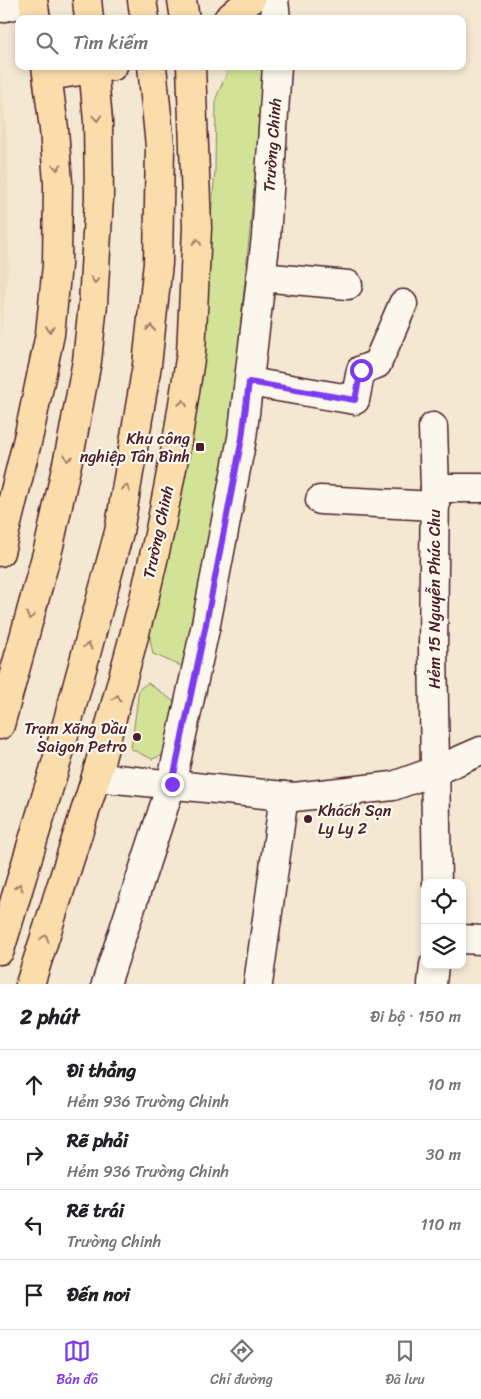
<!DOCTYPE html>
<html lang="vi">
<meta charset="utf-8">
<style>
body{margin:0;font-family:Sriracha,sans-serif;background:#f2f2f2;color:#202124}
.controls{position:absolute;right:15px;bottom:15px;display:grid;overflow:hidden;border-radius:10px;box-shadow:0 2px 8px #0003}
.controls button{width:45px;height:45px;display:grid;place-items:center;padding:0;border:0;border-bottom:1px solid #e0e0e0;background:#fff;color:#202124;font:25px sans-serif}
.stop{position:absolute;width:15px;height:15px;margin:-11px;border:4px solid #7c3aed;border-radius:50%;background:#fff}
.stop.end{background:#7c3aed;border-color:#fff;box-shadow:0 1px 5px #0008}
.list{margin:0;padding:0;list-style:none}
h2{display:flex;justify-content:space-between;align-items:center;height:65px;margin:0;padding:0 20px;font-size:21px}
h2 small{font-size:16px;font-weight:400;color:#757577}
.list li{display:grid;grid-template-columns:32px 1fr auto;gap:15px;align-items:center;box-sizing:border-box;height:70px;padding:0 20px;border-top:1px solid #e0e0e0}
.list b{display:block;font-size:19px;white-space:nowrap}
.list p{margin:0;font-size:16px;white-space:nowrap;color:#757577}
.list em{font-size:16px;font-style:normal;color:#757577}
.icon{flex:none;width:28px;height:28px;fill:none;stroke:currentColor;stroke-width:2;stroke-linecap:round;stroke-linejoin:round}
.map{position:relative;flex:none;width:481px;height:984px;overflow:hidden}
.search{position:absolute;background:#fff;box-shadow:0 2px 8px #0003;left:15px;right:15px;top:15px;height:55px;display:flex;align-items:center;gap:12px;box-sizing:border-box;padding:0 18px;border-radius:10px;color:#757577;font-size:19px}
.sheet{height:345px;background:#fff}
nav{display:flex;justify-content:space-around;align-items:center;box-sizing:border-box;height:70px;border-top:1px solid #e0e0e0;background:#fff;font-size:14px;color:#757577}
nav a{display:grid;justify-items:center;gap:2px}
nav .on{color:#7c3aed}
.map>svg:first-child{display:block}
</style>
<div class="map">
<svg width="481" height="984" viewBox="0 0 481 984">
<rect width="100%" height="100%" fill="#f4e8d2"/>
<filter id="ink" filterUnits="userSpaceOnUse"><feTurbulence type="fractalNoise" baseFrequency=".02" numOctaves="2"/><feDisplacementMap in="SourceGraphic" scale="10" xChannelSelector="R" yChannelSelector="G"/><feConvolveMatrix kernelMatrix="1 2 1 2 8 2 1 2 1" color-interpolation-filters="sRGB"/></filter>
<g filter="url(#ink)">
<polygon fill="#efddc0" points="0,70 8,149 9,264 0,337"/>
<g fill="#d2e397" stroke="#8e8161">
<polygon points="230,66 268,66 253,198 234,391 218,509 192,656 181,666 153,654 149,633 206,274 215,172 216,98"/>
<polygon points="148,683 176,703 167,754 152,759 131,749 139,689"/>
</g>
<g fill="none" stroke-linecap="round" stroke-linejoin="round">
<g stroke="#4a1f2b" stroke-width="31">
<g id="minor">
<polyline points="274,0 276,19"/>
<polyline points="0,8 33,1"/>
<polyline points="261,277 348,285"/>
<polyline points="249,382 355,400 361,370 377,364 403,304"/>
<polyline points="433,427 435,488 433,647 437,883"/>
<polyline points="435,488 481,488"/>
<polyline points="320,500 435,506"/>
<polyline points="96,777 294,797 393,786 435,771 481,751"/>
<polyline points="462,939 481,940"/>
<polyline points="106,984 171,785 205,629 242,438 266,237 277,66"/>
<polyline points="258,984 284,796"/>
<polyline points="432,984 434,965"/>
</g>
</g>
<g stroke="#4a1f2b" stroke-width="31">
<g id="major">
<polyline points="33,0 36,19"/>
<polyline points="87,0 89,19"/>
<polyline points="142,0 145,19"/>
<polyline points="182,0 185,19"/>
<polyline points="228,19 250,0"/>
<polyline points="48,76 113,66"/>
<polyline points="0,552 29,434 50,334 57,265 58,183 54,129 46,66"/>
<polyline points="0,725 49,546 72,441 87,361 93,304 99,197 98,121 93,66"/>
<polyline points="0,950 58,757 119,532 147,365 158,263 160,146 152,66"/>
<polyline points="30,984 96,777 144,599 160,530 177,442 191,353 197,228 191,66"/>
</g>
</g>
<use href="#minor" stroke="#fbf7ec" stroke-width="28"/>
<use href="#major" stroke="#faddab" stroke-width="28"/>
</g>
<defs><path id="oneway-chevron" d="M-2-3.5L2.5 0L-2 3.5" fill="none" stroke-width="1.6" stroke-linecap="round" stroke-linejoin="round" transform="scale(1.25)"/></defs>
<g stroke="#a27e6b">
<use href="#oneway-chevron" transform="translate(97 118) rotate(86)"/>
<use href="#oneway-chevron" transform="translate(57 167) rotate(86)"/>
<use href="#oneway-chevron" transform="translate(197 242) rotate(-87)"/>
<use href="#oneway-chevron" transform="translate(95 280) rotate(93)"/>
<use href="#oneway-chevron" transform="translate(151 328) rotate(-84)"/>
<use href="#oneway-chevron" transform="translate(50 329) rotate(97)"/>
<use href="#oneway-chevron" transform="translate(183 403) rotate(-81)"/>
<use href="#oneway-chevron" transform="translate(68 458) rotate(102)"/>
<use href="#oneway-chevron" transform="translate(126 488) rotate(-80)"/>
<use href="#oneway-chevron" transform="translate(30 616) rotate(105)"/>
<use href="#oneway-chevron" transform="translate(88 646) rotate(-75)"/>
<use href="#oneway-chevron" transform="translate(117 698) rotate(-75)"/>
<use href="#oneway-chevron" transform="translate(19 887) rotate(-73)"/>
<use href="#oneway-chevron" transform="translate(45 938) rotate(-72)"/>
</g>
</g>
<g fill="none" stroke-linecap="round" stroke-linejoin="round" filter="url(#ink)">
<polyline stroke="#7c3aed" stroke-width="6" points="172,784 205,629 242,438 249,382 355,400 361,370"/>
</g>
<g fill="#4a1f2b" stroke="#fbf7ec" stroke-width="2">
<rect x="195" y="442" width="10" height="10" rx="2.5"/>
<circle cx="137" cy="737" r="5"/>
<circle cx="308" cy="819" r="5"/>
</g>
<g text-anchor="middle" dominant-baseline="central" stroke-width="4.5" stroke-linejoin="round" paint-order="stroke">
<g font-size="16" fill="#4a1f2b" stroke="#fbf7ec">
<text transform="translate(272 145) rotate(-86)">Trường Chinh</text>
<text transform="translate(158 532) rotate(-78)">Trường Chinh</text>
<text transform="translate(434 599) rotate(-90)">Hẻm 15 Nguyễn Phúc Chu</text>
</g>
<g font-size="16" fill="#4a1f2b" stroke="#fbf7ec" text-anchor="end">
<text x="190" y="438">Khu công<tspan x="190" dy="18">nghiệp Tân Bình</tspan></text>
<text x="127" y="728">Trạm Xăng Dầu<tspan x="127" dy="18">Saigon Petro</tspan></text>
<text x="318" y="810" text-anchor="start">Khách Sạn<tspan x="318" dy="18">Ly Ly 2</tspan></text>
</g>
</g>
</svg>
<div class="controls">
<button><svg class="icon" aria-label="locate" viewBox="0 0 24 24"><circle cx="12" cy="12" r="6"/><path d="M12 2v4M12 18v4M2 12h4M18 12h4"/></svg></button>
<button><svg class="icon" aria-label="layers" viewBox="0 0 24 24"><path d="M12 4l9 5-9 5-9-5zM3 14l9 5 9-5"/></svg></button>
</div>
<div class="stop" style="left:361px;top:370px"></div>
<div class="stop end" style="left:172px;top:784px"></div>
<div class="search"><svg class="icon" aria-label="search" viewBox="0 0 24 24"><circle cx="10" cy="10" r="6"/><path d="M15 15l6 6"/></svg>Tìm kiếm</div>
</div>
<section class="sheet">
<h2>2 phút<small>Đi bộ · 150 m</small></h2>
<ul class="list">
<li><svg class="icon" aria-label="ahead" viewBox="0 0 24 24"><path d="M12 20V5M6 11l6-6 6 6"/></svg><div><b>Đi thẳng</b><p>Hẻm 936 Trường Chinh</p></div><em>10 m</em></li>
<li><svg class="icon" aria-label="right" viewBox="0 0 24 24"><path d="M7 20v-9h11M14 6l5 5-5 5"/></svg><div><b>Rẽ phải</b><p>Hẻm 936 Trường Chinh</p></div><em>30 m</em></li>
<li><svg class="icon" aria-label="left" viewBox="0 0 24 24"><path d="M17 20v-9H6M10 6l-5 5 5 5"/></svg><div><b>Rẽ trái</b><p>Trường Chinh</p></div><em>110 m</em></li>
<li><svg class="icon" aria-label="arrive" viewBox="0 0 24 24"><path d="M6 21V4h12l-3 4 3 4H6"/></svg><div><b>Đến nơi</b></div></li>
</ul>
</section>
<nav>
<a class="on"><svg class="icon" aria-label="map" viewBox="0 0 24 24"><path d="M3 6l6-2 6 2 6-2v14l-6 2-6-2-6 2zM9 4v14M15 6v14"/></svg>Bản đồ</a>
<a><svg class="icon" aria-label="directions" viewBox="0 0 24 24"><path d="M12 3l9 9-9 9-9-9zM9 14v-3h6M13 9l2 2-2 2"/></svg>Chỉ đường</a>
<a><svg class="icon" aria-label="saved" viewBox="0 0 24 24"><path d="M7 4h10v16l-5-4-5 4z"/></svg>Đã lưu</a>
</nav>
